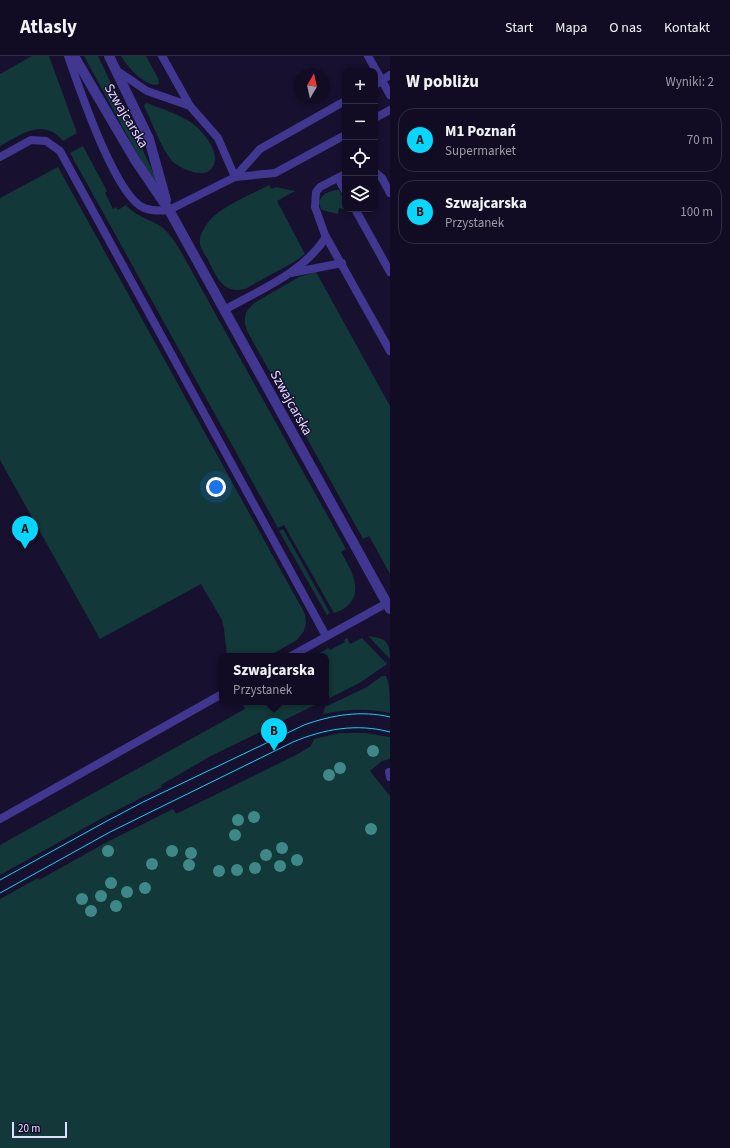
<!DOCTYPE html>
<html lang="pl">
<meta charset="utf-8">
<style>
body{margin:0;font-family:"Source Sans 3",sans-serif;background:#1a152b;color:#f1f3f6}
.controls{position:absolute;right:12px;top:12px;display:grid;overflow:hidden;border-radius:8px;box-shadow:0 2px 6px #0003}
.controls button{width:36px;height:36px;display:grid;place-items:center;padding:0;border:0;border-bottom:1px solid #302c41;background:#110c23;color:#f1f3f6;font:20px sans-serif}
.compass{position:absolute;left:294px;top:12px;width:36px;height:36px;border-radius:50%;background:#110c23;box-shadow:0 2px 6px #0003;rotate:9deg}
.scale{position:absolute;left:12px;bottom:10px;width:55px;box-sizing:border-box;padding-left:4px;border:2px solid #e3ddff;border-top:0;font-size:11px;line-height:14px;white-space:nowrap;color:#e3ddff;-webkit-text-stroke:3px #17102f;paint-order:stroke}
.you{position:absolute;left:216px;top:431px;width:14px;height:14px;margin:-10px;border:3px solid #fff;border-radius:50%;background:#1a73e8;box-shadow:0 0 0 6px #1a73e833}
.badge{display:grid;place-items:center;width:26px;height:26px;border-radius:50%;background:#09d6ff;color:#111;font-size:13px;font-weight:700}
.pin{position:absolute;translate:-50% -33px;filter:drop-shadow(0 1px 2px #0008)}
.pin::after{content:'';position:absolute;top:21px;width:14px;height:12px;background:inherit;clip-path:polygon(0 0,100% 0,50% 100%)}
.popup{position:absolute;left:219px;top:597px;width:110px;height:52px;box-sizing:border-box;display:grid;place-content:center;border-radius:8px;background:#110c23;filter:drop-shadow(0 1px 3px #0005);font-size:13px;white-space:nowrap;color:#9c9ba6}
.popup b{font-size:15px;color:#f1f3f6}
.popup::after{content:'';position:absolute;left:50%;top:100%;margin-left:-8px;border:8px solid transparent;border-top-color:#110c23}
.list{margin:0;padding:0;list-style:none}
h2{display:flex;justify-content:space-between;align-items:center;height:52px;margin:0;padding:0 16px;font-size:17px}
h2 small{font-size:13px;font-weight:400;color:#9c9ba6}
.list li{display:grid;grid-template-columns:26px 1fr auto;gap:12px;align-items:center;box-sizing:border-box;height:64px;margin:0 8px 8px;padding:0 8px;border:1px solid #302c41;border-radius:16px}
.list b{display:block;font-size:15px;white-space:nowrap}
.list p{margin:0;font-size:13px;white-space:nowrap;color:#9c9ba6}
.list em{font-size:13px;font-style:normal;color:#9c9ba6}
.icon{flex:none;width:22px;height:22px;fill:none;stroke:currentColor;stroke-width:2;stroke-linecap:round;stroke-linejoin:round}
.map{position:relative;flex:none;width:390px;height:1092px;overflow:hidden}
header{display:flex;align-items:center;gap:24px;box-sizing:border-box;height:56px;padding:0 20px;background:#110c23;border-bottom:1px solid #302c41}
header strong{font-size:19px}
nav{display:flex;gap:22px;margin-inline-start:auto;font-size:14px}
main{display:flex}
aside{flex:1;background:#110c23}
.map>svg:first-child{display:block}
</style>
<header>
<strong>Atlasly</strong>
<nav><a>Start</a><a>Mapa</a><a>O nas</a><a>Kontakt</a></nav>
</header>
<main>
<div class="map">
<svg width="390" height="1092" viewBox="0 0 390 1092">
<rect width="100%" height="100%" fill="#17102f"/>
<g fill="#123839">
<path d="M32,0H49L77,77L63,85C43,61 21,79 0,90V18Z"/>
<polygon points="84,0 98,0 155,120 155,124 154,124 151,123"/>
<path d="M121,0H146L158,22L159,28C146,33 127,10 121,0Z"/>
<path d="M147,47C162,53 179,58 192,67C203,75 224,100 211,113C203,123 179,112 172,105C161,92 152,66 144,50L145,48Z"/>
<path d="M83,90L107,135L105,137L113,153L116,151L118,154L126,149C135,160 150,163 162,171C169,177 175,186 180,194L346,493L341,496C350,512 366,536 345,552C342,554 337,556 334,557L284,469L278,472L70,97Z"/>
<polygon points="58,111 305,558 306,567 304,575 297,584 269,600 227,600 224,573 222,564 201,528 100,583 0,404 0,142"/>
<path d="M269,129L272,133L276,131L295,135L277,145L305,198L294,206L245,233C222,238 217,221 208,204C205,199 201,193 200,188C199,181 203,173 207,168C217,152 252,138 269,129Z"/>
<path d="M335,134H339L345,145V153H349L347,154L339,152L338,158L322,154C314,143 326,136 335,134Z"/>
<polygon points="316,216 390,350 390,518 369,480 363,483 247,275 245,268 245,262 246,256 254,247 299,221"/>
<polygon points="283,473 330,557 327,559 279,475"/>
<path d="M368,580C385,582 390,585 390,603Z"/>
<polygon points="347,582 350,588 362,582 387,608 361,626 326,644 326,600 315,600 328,592 330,594 345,586 344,584"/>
<path d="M382,620H386C390,628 390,646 390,657C367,652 346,653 323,658L325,651L367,631Z"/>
<polygon points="242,646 321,646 209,701 161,729 162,731 104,761 0,819 0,789 245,653"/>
<polygon points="340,677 365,677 390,681 390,703 382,705 370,715 390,740 390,1092 0,1092 0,843 38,822 39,824 107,786 173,753 176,758 296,699 311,690 314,683"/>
</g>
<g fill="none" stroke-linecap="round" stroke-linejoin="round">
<g stroke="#413791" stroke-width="8">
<path d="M68,0C79,31 115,140 144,152C152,155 161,155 169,154L235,121L275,117L345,79"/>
<polyline points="162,0 190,50"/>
<polyline points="368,0 390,39"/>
<polyline points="116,14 147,35 190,50 218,82 235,121 260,93 345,45"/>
<polyline points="375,29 390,19"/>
<polyline points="375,62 390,54"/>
<polyline points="0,101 31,84 46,85 60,95 326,580"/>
<polyline points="375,116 382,122 390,137"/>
<polyline points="345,118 320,131 316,136 315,151 325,179 390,295"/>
<polyline points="338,122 345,135"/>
<polyline points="355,153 390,216"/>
<polyline points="291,217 342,207"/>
<path d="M224,254C260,234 303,217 326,181"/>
<polyline points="291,600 387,547"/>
<polyline points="389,716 390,721"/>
<polyline points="0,763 222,638"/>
</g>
<g stroke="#413791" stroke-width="10">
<polyline points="74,0 135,104 169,154 390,553"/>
<polyline points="109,0 149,83 166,144"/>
</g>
<g stroke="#09d6ff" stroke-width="1">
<path d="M0,824L105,766L143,746L304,669C332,659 361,654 390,661"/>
<path d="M0,837L110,776L293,686C324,673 357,667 390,676"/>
</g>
</g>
<g fill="#3e8888">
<circle cx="373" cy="695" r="6"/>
<circle cx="340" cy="712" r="6"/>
<circle cx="329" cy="719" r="6"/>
<circle cx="254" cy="761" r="6"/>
<circle cx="238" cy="764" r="6"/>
<circle cx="371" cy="773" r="6"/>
<circle cx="235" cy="779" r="6"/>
<circle cx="282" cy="792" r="6"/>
<circle cx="108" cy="795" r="6"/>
<circle cx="172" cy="795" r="6"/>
<circle cx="191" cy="797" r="6"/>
<circle cx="266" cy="799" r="6"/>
<circle cx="297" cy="804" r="6"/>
<circle cx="152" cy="808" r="6"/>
<circle cx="189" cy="809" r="6"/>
<circle cx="280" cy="810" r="6"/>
<circle cx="255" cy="812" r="6"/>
<circle cx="237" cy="814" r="6"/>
<circle cx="219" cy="815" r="6"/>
<circle cx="111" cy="827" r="6"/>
<circle cx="145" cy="832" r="6"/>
<circle cx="127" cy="836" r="6"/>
<circle cx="101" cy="840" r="6"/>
<circle cx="82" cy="843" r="6"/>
<circle cx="116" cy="850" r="6"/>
<circle cx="91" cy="855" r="6"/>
</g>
<g text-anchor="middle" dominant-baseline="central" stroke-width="3" stroke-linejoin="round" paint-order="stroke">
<g font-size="14" fill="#e3ddff" stroke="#17102f">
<text transform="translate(126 60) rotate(59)">Szwajcarska</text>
<text transform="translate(291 347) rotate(61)">Szwajcarska</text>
</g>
</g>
</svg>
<div class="controls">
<button>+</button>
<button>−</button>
<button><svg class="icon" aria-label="locate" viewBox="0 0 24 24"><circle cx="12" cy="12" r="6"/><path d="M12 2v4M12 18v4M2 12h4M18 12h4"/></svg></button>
<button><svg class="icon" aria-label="layers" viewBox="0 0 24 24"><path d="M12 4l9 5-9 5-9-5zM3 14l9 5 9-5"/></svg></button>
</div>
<svg class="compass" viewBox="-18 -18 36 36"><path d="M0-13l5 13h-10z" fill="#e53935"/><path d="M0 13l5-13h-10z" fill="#9c9ba6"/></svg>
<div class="scale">20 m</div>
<div class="you"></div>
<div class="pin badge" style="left:25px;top:493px">A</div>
<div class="pin badge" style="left:274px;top:695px">B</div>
<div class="popup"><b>Szwajcarska</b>Przystanek</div>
</div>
<aside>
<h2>W pobliżu<small>Wyniki: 2</small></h2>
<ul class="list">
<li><span class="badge">A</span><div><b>M1 Poznań</b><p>Supermarket</p></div><em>70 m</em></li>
<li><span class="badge">B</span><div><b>Szwajcarska</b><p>Przystanek</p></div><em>100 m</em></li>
</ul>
</aside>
</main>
